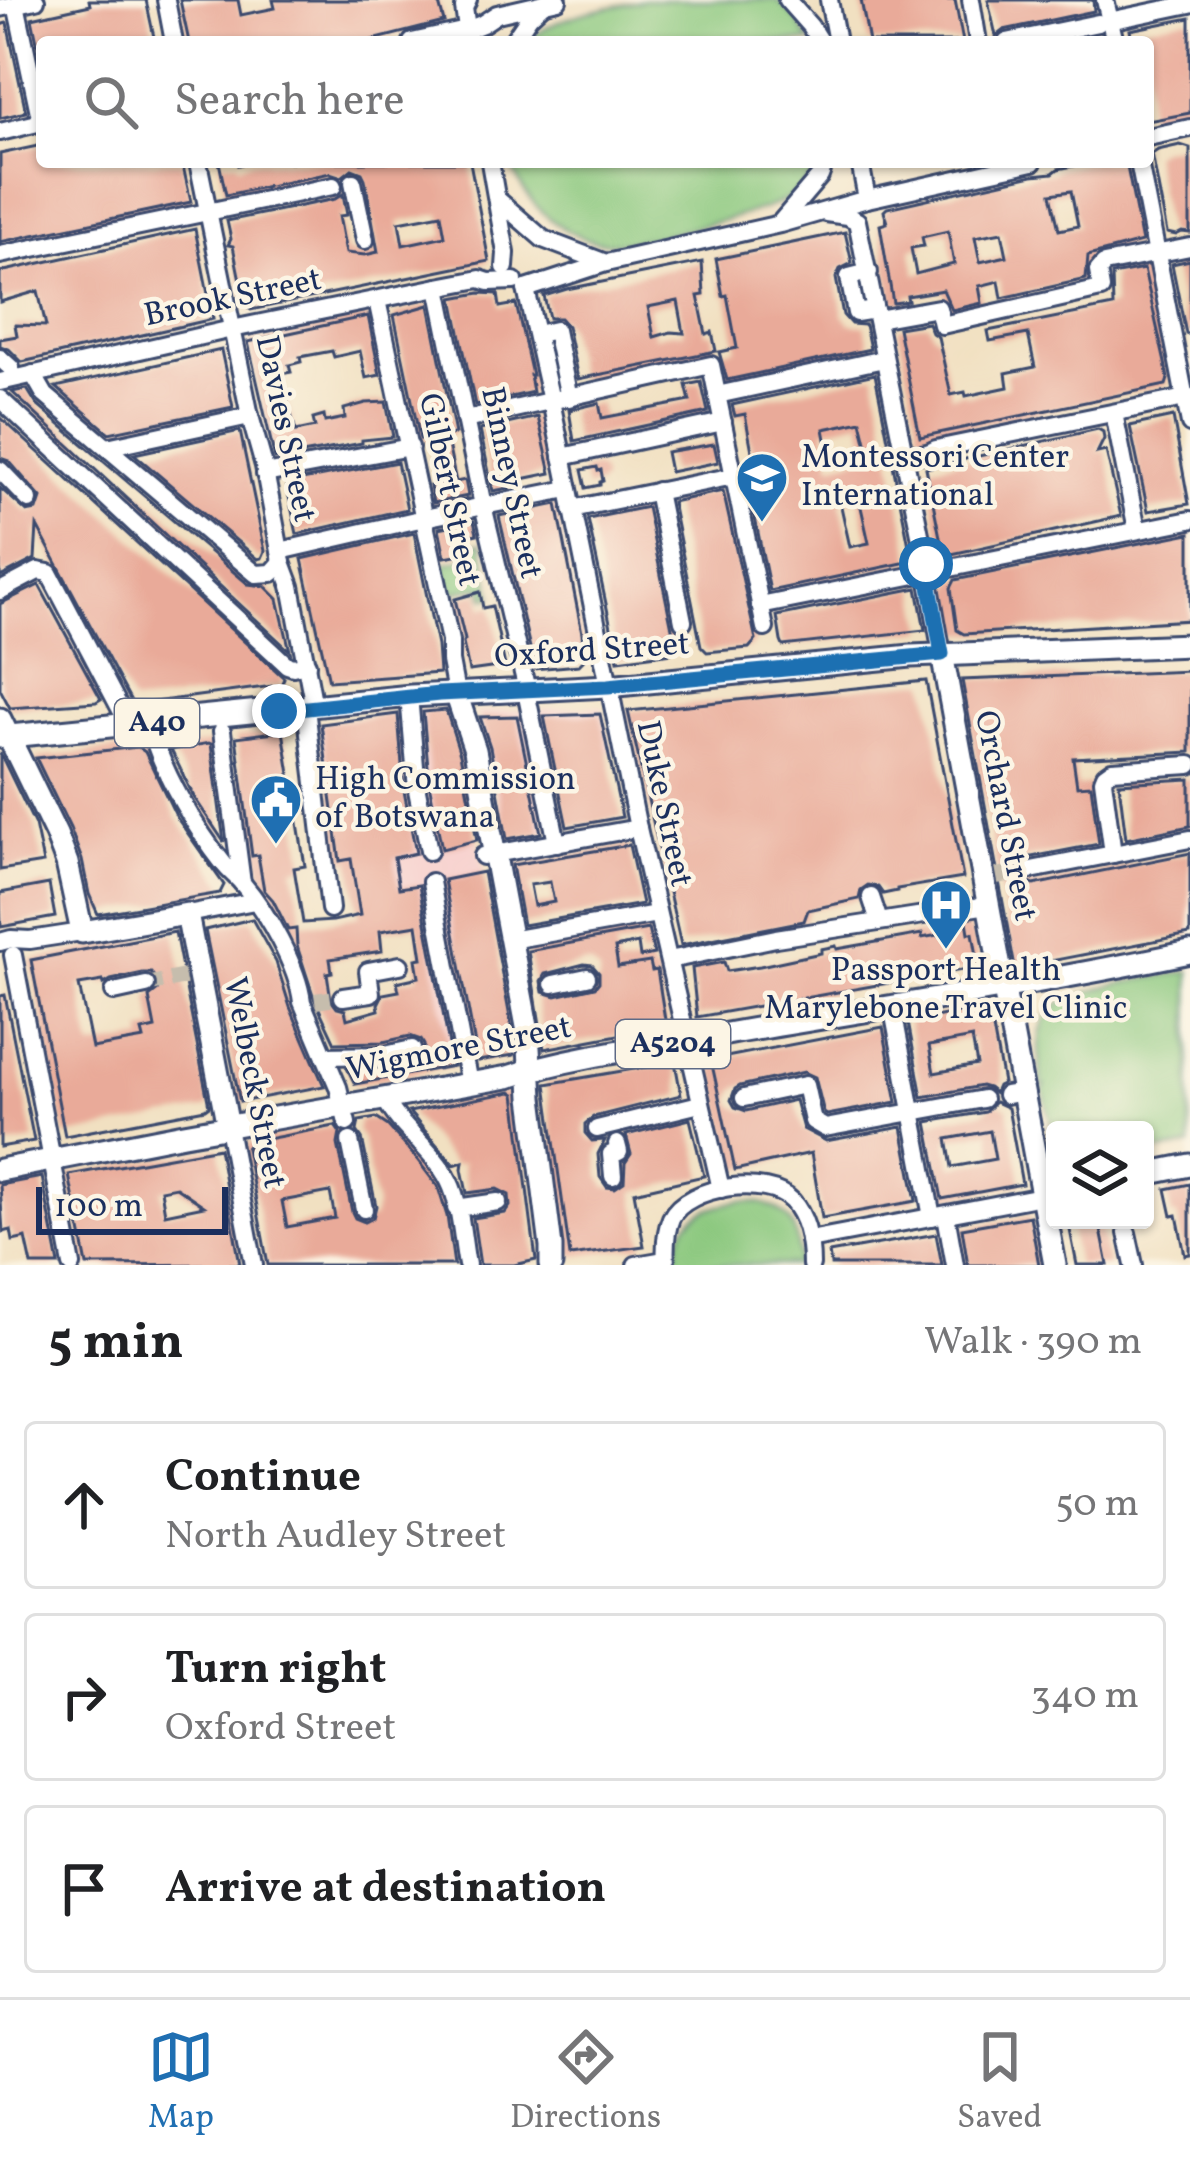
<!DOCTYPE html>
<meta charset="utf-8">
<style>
body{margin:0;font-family:Vollkorn,serif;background:#f6f6f6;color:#202124}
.controls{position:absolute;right:36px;bottom:36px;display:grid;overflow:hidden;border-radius:12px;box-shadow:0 3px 9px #0004}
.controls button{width:108px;height:108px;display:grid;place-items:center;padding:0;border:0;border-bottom:3px solid #e0e0e0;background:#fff;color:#202124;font:60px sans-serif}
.scale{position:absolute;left:36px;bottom:30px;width:192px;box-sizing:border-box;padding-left:12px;border:6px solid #1b2f5e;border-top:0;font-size:33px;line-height:42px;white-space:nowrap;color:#1b2f5e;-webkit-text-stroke:9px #fcf5e5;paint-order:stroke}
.stop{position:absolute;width:36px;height:36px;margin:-27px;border:9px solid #1f6fb2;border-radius:50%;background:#fff}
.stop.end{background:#1f6fb2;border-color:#fff;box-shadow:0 3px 12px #0008}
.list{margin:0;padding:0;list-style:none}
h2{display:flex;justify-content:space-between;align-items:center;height:156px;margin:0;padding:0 48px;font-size:51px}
h2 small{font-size:39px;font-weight:400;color:#757577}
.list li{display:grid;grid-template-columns:78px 1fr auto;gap:36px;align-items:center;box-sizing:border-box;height:168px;margin:0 24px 24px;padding:0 24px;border:3px solid #e0e0e0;border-radius:12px}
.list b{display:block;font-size:45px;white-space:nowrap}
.list p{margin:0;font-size:39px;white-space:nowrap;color:#757577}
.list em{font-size:39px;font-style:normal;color:#757577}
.icon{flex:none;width:66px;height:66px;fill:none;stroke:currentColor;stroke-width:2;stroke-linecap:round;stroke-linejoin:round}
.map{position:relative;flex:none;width:1190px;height:1265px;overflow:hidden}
.search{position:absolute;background:#fff;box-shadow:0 3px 9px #0004;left:36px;right:36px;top:36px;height:132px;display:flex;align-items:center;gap:30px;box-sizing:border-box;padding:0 42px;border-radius:12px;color:#757577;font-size:45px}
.sheet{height:732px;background:#fff}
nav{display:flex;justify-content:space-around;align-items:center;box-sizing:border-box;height:168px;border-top:3px solid #e0e0e0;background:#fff;font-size:33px;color:#757577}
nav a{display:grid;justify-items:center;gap:6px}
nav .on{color:#1f6fb2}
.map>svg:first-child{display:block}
</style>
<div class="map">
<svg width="1190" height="1265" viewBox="0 0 1190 1265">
<rect width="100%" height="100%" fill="#fcf5e5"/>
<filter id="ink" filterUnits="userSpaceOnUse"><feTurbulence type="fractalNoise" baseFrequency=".00833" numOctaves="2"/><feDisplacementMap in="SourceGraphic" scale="24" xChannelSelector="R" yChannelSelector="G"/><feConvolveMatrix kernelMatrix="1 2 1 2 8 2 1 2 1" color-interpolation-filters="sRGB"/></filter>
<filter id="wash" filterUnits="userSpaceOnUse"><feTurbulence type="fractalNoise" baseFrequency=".004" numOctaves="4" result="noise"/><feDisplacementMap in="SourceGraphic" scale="48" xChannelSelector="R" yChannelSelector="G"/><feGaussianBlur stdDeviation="2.7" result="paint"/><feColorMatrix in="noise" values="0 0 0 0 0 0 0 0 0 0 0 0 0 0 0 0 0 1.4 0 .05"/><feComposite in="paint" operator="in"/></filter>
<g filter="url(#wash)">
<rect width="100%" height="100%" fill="#f1e0c1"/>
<g fill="#f7d0ce">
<polygon points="602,706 612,752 580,746 566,738 531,743 548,832 506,839 476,712"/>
<polygon points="454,708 460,738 423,738 444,837 476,833 485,872 450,880 478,1041 447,1046 426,935 382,878 378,765 323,768 318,723 413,711"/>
</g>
<g fill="#89c77d" stroke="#527b6e" stroke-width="3">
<path d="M645,0H777L797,20L810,42H527C558,13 605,9 645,0Z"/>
<path d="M510,162H818C814,176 801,190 789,198C767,212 631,245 606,243C561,238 525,203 510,162Z"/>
<polygon points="482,543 493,597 485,598 482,587 449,593 443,564 476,557 473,544"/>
<path d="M1190,971V1146L1145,1154V1130H1055V1142L1043,1090L1045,1086L1042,1085C1039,1060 1034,1031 1051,1010C1069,989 1161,976 1190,971Z"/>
<path d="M742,1201C785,1202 800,1223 798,1265H677C674,1220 702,1206 742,1201Z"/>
</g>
<g id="blocks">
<g fill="#e9aa99" fill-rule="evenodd">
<polygon points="89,0 146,0 155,42 42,42 42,65 32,18 90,5"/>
<polygon points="180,0 238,0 241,15 275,8 273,0 438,0 444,22 365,42 189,42"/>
<polygon points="861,0 955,0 963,42 869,42"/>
<polygon points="988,0 1093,0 1094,11 1004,30 996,36"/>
<polygon points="1190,18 1190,113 1148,121 1148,42 1132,42 1130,30"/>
<polygon points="7,23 26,112 0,118 0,25"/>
<polygon points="42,145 42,162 182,162 191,202 0,242 0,154"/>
<polygon points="1180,145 1190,148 1190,233 1182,232 1176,235 1167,233 1152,154 1158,150"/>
<path d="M219,162H238V165L251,162H470L489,261L251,310L245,305L233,246L228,245L231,239L227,221L335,199L343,194L347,215L339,216L346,253L365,255L378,252L365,179L362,173L352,169L342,177L330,173L226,195ZM441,214L445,236L403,245L399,222Z"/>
<path d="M1094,162H1126L1142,242L1088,256L1086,279L1002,298L999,281L979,286L982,303L952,310L943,290L907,296L908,301L893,303L880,225L887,223L884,211L887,208L1033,175L1053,173L1058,169ZM1071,191L1078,226L1059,230L1051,194ZM948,231L954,264L916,274L911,248L924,246L922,237ZM1002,232L1007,256L980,262L975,237Z"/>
<polygon points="195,229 213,319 22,362 9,349 0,346 0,339 17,336 15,325 46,326 38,291 0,302 0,272"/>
<polygon points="845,232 852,263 840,269 836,278 843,315 851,324 865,325 870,349 727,380 719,352 737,348 727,295 723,296 716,259"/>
<polygon points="1190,260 1190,334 1186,334 1172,264"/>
<path d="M702,262L704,295L698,296L706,334L712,332L716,351L578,379L567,326L560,318H549L544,296L567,289ZM678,301L684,333L671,332L654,337L648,307Z"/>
<polygon points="1144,269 1165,363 1168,379 1166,385 920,437 898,328 928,323 932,333 938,337 951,395 965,392 966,396 1008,387 1006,373 1035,367 1028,334 990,341 988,331 1113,306 1112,275"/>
<polygon points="480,293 498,294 500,307 516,304 532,375 530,375 533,392 475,405 453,298"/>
<polygon points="429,305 455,434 446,435 456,482 465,480 468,496 433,503 430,486 440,484 430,439 420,439 394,315"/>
<polygon points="368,316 380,375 366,378 360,351 334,357 332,351 300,357 301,362 289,365 291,372 281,374 288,405 296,431 315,427 313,419 324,416 325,422 345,418 344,409 366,403 386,402 393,437 362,440 362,443 275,459 248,342"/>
<polygon points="221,350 233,407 109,433 56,387"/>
<path d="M875,374L912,561L770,591L745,469L755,467L745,414L735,416L732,405ZM861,421L868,450L862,457L831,465L824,429ZM859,498L869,543L850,547L840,502Z"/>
<polygon points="701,382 708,412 574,441 569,410 599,403 602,418 690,401 686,385"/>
<polygon points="27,389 37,405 248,584 265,586 278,599 290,651 12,392"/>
<polygon points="0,417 284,678 281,685 146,703 132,703 37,526 35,559 0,577 0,488 27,512 37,510 41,498 9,461 0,458"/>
<polygon points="538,417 551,473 508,482 509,488 493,491 480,430"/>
<polygon points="1173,417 1189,504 1148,511 1130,426"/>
<polygon points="1098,429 1103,432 1104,439 1097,453 1106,451 1121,516 970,550 947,555 943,552 926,468"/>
<polygon points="240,431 265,551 262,558 258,559 134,454"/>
<polygon points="714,444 718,462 670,472 666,452"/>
<polygon points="397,462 407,509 297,534 286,483"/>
<polygon points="597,467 598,471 601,470 603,481 600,482 600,485 586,488 582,470"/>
<polygon points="723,491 756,640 749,648 707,652 701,646 672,502"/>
<polygon points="557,504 582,633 584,660 579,665 535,669 499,516"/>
<polygon points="647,507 676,648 672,653 618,660 588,519"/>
<polygon points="474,521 477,534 468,536 472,552 445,557 439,528"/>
<polygon points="414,533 437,646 439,673 329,681 302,559"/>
<polygon points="1190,533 1190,620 964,634 957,630 951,588 955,580"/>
<polygon points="39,585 101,699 96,702 10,708 0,689 0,604"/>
<polygon points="917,588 925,630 783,646 781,641 777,616"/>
<polygon points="480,592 483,608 492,606 505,666 469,671 463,643 465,640 455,599"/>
<polygon points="1190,671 1190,752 1073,758 1077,786 1091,785 1099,844 1027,858 1019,865 1018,871 1022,879 1034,885 1190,853 1190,934 1015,968 962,680"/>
<polygon points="926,681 963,878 897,889 897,891 883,894 878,887 868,885 861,890 859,899 808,910 804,921 681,945 628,711"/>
<polygon points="446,710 460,754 477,840 442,849 430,788 423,712"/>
<path d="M398,714L404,791L416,853L394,858L399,888L419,885L453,1066L355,1084L347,1068H386L415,1061L424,1054V1045L421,1040L410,1036L383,1042L335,1043L314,998L297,946L296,929L288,930L273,900L264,890L258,855L252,856L236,737L283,731L305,866L294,868L303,923L333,921L360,915L351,859L340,861L321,724ZM417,925L422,958L416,959L419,977L397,982L399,991L383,994L378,1004L379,1010L347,1019L345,1010L337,1008L331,1000L327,973L332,972L330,959L382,951L380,931Z"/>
<polygon points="600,714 622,817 567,827 544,716"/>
<polygon points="517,716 541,833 507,839 490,747 480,717"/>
<polygon points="209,743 211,744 224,842 194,797 171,750"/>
<polygon points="138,747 145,752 177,818 224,885 220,893 98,914 89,894 82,860 70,828 36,758"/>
<polygon points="0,753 35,825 43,863 0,870"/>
<polygon points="1190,779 1190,826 1126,839 1119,783"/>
<path d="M629,845L642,904L523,925L512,865ZM550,882L554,902L534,906L530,885Z"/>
<polygon points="483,872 513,1034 514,1055 478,1061 444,880"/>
<polygon points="49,884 55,917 1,927 0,893"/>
<polygon points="252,919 276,962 290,1007 324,1086 240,1102 205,930"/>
<polygon points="967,921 969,933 973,933 979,967 697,1017 692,968 724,962 727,971 760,966 821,953 821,949 836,946 837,949 922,934 922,938 944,934 943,925"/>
<path d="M648,929L654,954L640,957L638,943L615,948L618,967L650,962L652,971L657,970L666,1026L544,1049L528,951ZM584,964L592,965L599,973V982L595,987L556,996L543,992L541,981L545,974Z"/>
<path d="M175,932L209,1106L205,1109L65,1136L31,960ZM143,973H151L158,981V990L149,997L155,1028L142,1031L144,1039L92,1048L79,985L103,981L104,984L111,980Z"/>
<polygon points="5,995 34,1141 0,1147 0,996"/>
<path d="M989,1007L1003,1083L997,1086L994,1093L988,1088L981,1086L922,1097L908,1022ZM972,1038L977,1065L934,1073L929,1046Z"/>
<polygon points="883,1027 897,1102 827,1115 824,1113 815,1077 804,1072 740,1086 735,1089 731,1100 735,1107 746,1111 795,1100 803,1129 826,1141 902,1127 916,1201 822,1218 811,1153 735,1170 711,1060"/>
<polygon points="675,1062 681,1095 593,1117 585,1124 585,1133 592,1141 605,1140 598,1154 600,1177 607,1187 615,1188 624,1182 625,1163 631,1154 626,1135 690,1119 704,1176 634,1192 644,1246 570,1256 546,1084"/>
<polygon points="511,1092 515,1094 536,1260 514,1265 480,1265 473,1218 505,1213 510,1206 509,1195 497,1189 467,1193 462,1169 463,1162 454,1165 409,1112"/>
<path d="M995,1102L1008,1108L1022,1184L942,1199L927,1122L985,1112ZM990,1131L995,1159L952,1167L947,1139Z"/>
<path d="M376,1118L388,1126L416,1158L438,1187L447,1216L454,1265H268L246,1148L251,1142L335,1126L340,1133L338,1144L352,1212L355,1218L365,1222L373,1218L376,1206L362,1138L357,1131L359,1121ZM330,1192L335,1218L287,1227L282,1201Z"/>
<path d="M219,1148L240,1264L87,1265L69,1175ZM176,1187L204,1206L165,1214L161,1190Z"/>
<polygon points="42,1177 59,1265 32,1265 26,1238 13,1241 11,1230 3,1232 0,1185"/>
<polygon points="1190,1184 1190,1254 1185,1255 1177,1215 1172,1216 1166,1189"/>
<polygon points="1030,1216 1039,1265 968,1265 962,1228"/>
<polygon points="1068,1220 1099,1220 1108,1265 1077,1265"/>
<polygon points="936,1234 942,1265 831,1265 829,1253"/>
</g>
</g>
</g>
<g filter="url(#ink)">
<use href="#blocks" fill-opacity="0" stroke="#3b4a6d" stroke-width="3"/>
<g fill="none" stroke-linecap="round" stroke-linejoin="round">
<g stroke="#c6bdad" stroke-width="16" stroke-dasharray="16 8" stroke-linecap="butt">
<polyline points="996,876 1031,870"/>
<polyline points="146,985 185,977"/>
<polyline points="315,1001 343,997"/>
</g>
<g stroke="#3b4a6d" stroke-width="22">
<g id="minor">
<polyline points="166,0 174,42"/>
<polyline points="468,0 464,8 469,42"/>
<polyline points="787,0 810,26 820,42"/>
<polyline points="829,0 837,42"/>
<polyline points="971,0 978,42"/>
<polyline points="1105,0 1115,42"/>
<polyline points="16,4 41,122"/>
<polyline points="0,8 36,0"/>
<polyline points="1109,21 1190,4"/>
<polyline points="412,42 467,30 482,24 497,14 558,0"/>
<polyline points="512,42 529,17 544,3"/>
<polyline points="1007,42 1098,23"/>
<polyline points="0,132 42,122"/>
<polyline points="1148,137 1190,128"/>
<polyline points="198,162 250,416 264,466 282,562 291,586 314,707"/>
<polyline points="490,162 506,253 505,267"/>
<polyline points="860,162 867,199"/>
<polyline points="1139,162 1190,424"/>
<polyline points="353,182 365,240"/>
<polyline points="497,199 543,239 606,263"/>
<polyline points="826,213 847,216 857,221 926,564 942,654"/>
<polyline points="780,223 820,176 825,162"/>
<polyline points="0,255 333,186"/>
<polyline points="869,272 849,277 856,313 875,310"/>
<polyline points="438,287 482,501 527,690"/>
<polyline points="526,289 551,401 638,828 721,1189"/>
<polyline points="526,289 606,263 780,224 867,199 1033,162"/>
<polyline points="377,300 450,641 450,661 456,693"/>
<polyline points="877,319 938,308 942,325 1101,289 1098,271 1104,264 1190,247"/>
<polyline points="537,334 555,330 569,398"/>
<polyline points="0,358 11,368"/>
<polyline points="33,374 45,395 256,574 272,573 282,562"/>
<polyline points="0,382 232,329 438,287 480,279 489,282 514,281"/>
<polyline points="717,395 884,359"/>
<polyline points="0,399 287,665 293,667 307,664"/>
<polyline points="1114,413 1137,530"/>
<polyline points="465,420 711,365 765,628"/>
<polyline points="107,447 250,416"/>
<path d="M903,452C916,455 924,456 936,449L1190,397"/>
<polyline points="562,457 723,422"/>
<polyline points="0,470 29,500"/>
<polyline points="265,474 410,447"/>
<polyline points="657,491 683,621"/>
<polyline points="572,509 734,476"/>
<polyline points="280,551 424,518 568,489"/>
<polyline points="0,591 38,571 49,573 121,710"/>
<polyline points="760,606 1190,520"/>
<polyline points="528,701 557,843"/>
<polyline points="410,707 417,790 429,851"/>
<polyline points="306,708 330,909"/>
<polyline points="222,731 242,883"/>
<path d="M154,739C167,780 196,829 223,863C229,871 237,877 243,884C266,911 298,967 302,1002L338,1087L347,1123"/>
<polyline points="1113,854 1103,780 1105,775 1112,770 1190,765"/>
<polyline points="483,856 638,828"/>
<polyline points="1031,870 1190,839"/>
<polyline points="431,882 469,1084"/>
<polyline points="871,897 879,921"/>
<polyline points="187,914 255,901"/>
<polyline points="510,940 657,914"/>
<polyline points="0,942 11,939 30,940 82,932"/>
<polyline points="13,955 72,1265"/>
<polyline points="669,960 776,938 988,905"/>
<polyline points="553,984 587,977"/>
<polyline points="114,992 146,985"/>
<polyline points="343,997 371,993 368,971 400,965"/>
<polyline points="892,1005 932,1217"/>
<polyline points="325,1056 385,1055 412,1049"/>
<polyline points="1006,1095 1024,1092"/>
<polyline points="744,1098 805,1085 813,1121 825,1128 983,1099"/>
<path d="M385,1099C401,1130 433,1149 449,1181C461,1205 462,1239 467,1265"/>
<polyline points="228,1127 254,1265"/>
<polyline points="597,1129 700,1104"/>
<polyline points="350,1141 364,1209"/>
<polyline points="613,1176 611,1154 619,1152 617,1144"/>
<polyline points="456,1208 498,1202"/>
<polyline points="946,1215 955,1265"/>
<polyline points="1127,1233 1134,1265"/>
<polyline points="809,1240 1042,1196"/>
<polyline points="636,1265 665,1260"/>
<path d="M666,1265C665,1250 665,1232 671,1218C687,1185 768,1175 792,1201C807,1218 811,1244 811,1265"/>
</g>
</g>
<g stroke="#3b4a6d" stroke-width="27">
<g id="major">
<polyline points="942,654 1055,1265"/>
<polyline points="456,693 475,750 528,1032 532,1097 551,1247 551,1265"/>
<polyline points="0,719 56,834 67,863 82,932 187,914 228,1127"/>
<polyline points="0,737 411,696 608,686 911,656 1190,645"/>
<path d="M0,1170L184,1134L508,1077C579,1054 659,1046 732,1033C885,1007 1038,984 1190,952"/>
<polyline points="1145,1174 1190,1165"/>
</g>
</g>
<use href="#minor" stroke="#fff" stroke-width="16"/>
<use href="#major" stroke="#fff" stroke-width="21"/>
</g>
</g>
<g fill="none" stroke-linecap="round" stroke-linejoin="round" filter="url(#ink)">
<polyline stroke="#1f6fb2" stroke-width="15" points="279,711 439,694 608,686 942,654 926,564"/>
</g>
<defs>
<g id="university-pin" transform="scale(2.7)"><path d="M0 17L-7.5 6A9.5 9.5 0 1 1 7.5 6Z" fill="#1f6fb2" stroke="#fcf5e5"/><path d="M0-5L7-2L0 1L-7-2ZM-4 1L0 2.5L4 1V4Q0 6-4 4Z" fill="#fff"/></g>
<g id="civic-pin" transform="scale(2.7)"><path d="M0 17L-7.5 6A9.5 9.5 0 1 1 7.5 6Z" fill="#1f6fb2" stroke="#fcf5e5"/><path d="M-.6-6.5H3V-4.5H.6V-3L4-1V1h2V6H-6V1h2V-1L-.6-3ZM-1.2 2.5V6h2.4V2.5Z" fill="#fff"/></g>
<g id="hospital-pin" transform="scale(2.7)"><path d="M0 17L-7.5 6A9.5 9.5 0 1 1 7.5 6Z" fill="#1f6fb2" stroke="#fcf5e5"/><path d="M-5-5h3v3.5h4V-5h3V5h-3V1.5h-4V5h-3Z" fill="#fff"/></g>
</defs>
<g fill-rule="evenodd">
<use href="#university-pin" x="762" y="478"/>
<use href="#civic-pin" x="276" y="800"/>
<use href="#hospital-pin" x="946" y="905"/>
</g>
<g text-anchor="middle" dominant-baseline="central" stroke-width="9" stroke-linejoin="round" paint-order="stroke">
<g fill="#fcf5e5" stroke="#5e6a86" stroke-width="3">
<rect x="115" y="699" width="84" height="48" rx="9"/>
<rect x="616" y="1020" width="114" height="48" rx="9"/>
</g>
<g font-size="30" font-weight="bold" fill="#1b2f5e">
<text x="157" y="723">A40</text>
<text x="673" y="1044">A5204</text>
</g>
<g font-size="33" fill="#1b2f5e" stroke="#fcf5e5">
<text transform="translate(233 299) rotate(-12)">Brook Street</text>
<text transform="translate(284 429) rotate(78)">Davies Street</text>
<text transform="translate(510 483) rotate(78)">Binney Street</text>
<text transform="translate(448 490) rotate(78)">Gilbert Street</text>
<text transform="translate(592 652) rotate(-4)">Oxford Street</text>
<text transform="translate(663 804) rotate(78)">Duke Street</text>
<text transform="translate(1004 816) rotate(79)">Orchard Street</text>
<text transform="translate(459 1050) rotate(-11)">Wigmore Street</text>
<text transform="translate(253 1083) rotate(79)">Welbeck Street</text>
</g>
<g font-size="33" fill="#1b2f5e" stroke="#fcf5e5" text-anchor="start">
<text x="801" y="459">Montessori Center<tspan x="801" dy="38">International</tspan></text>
<text x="315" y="781">High Commission<tspan x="315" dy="38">of Botswana</tspan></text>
<text x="946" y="972" text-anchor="middle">Passport Health<tspan x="946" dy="38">Marylebone Travel Clinic</tspan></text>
</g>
</g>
</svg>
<div class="controls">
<button><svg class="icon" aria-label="layers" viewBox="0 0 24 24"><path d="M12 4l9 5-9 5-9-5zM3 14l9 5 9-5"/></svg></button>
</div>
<div class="scale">100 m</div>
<div class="stop" style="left:926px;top:564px"></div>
<div class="stop end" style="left:279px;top:711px"></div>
<div class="search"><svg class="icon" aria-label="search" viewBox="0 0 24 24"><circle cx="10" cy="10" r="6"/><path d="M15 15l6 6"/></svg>Search here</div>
</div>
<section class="sheet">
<h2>5 min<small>Walk · 390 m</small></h2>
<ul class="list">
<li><svg class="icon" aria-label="ahead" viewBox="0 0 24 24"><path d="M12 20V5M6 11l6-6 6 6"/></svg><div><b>Continue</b><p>North Audley Street</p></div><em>50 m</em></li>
<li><svg class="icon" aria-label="right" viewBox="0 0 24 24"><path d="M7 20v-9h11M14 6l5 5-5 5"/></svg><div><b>Turn right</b><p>Oxford Street</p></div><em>340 m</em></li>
<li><svg class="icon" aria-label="arrive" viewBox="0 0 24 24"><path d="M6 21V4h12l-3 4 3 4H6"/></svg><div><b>Arrive at destination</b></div></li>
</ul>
</section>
<nav>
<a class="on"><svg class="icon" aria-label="map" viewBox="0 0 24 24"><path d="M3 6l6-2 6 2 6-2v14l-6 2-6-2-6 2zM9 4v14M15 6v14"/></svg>Map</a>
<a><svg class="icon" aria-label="directions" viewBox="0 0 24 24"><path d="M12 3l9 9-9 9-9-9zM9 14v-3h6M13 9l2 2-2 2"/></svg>Directions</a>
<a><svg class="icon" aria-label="saved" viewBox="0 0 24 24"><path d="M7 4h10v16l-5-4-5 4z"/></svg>Saved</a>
</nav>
